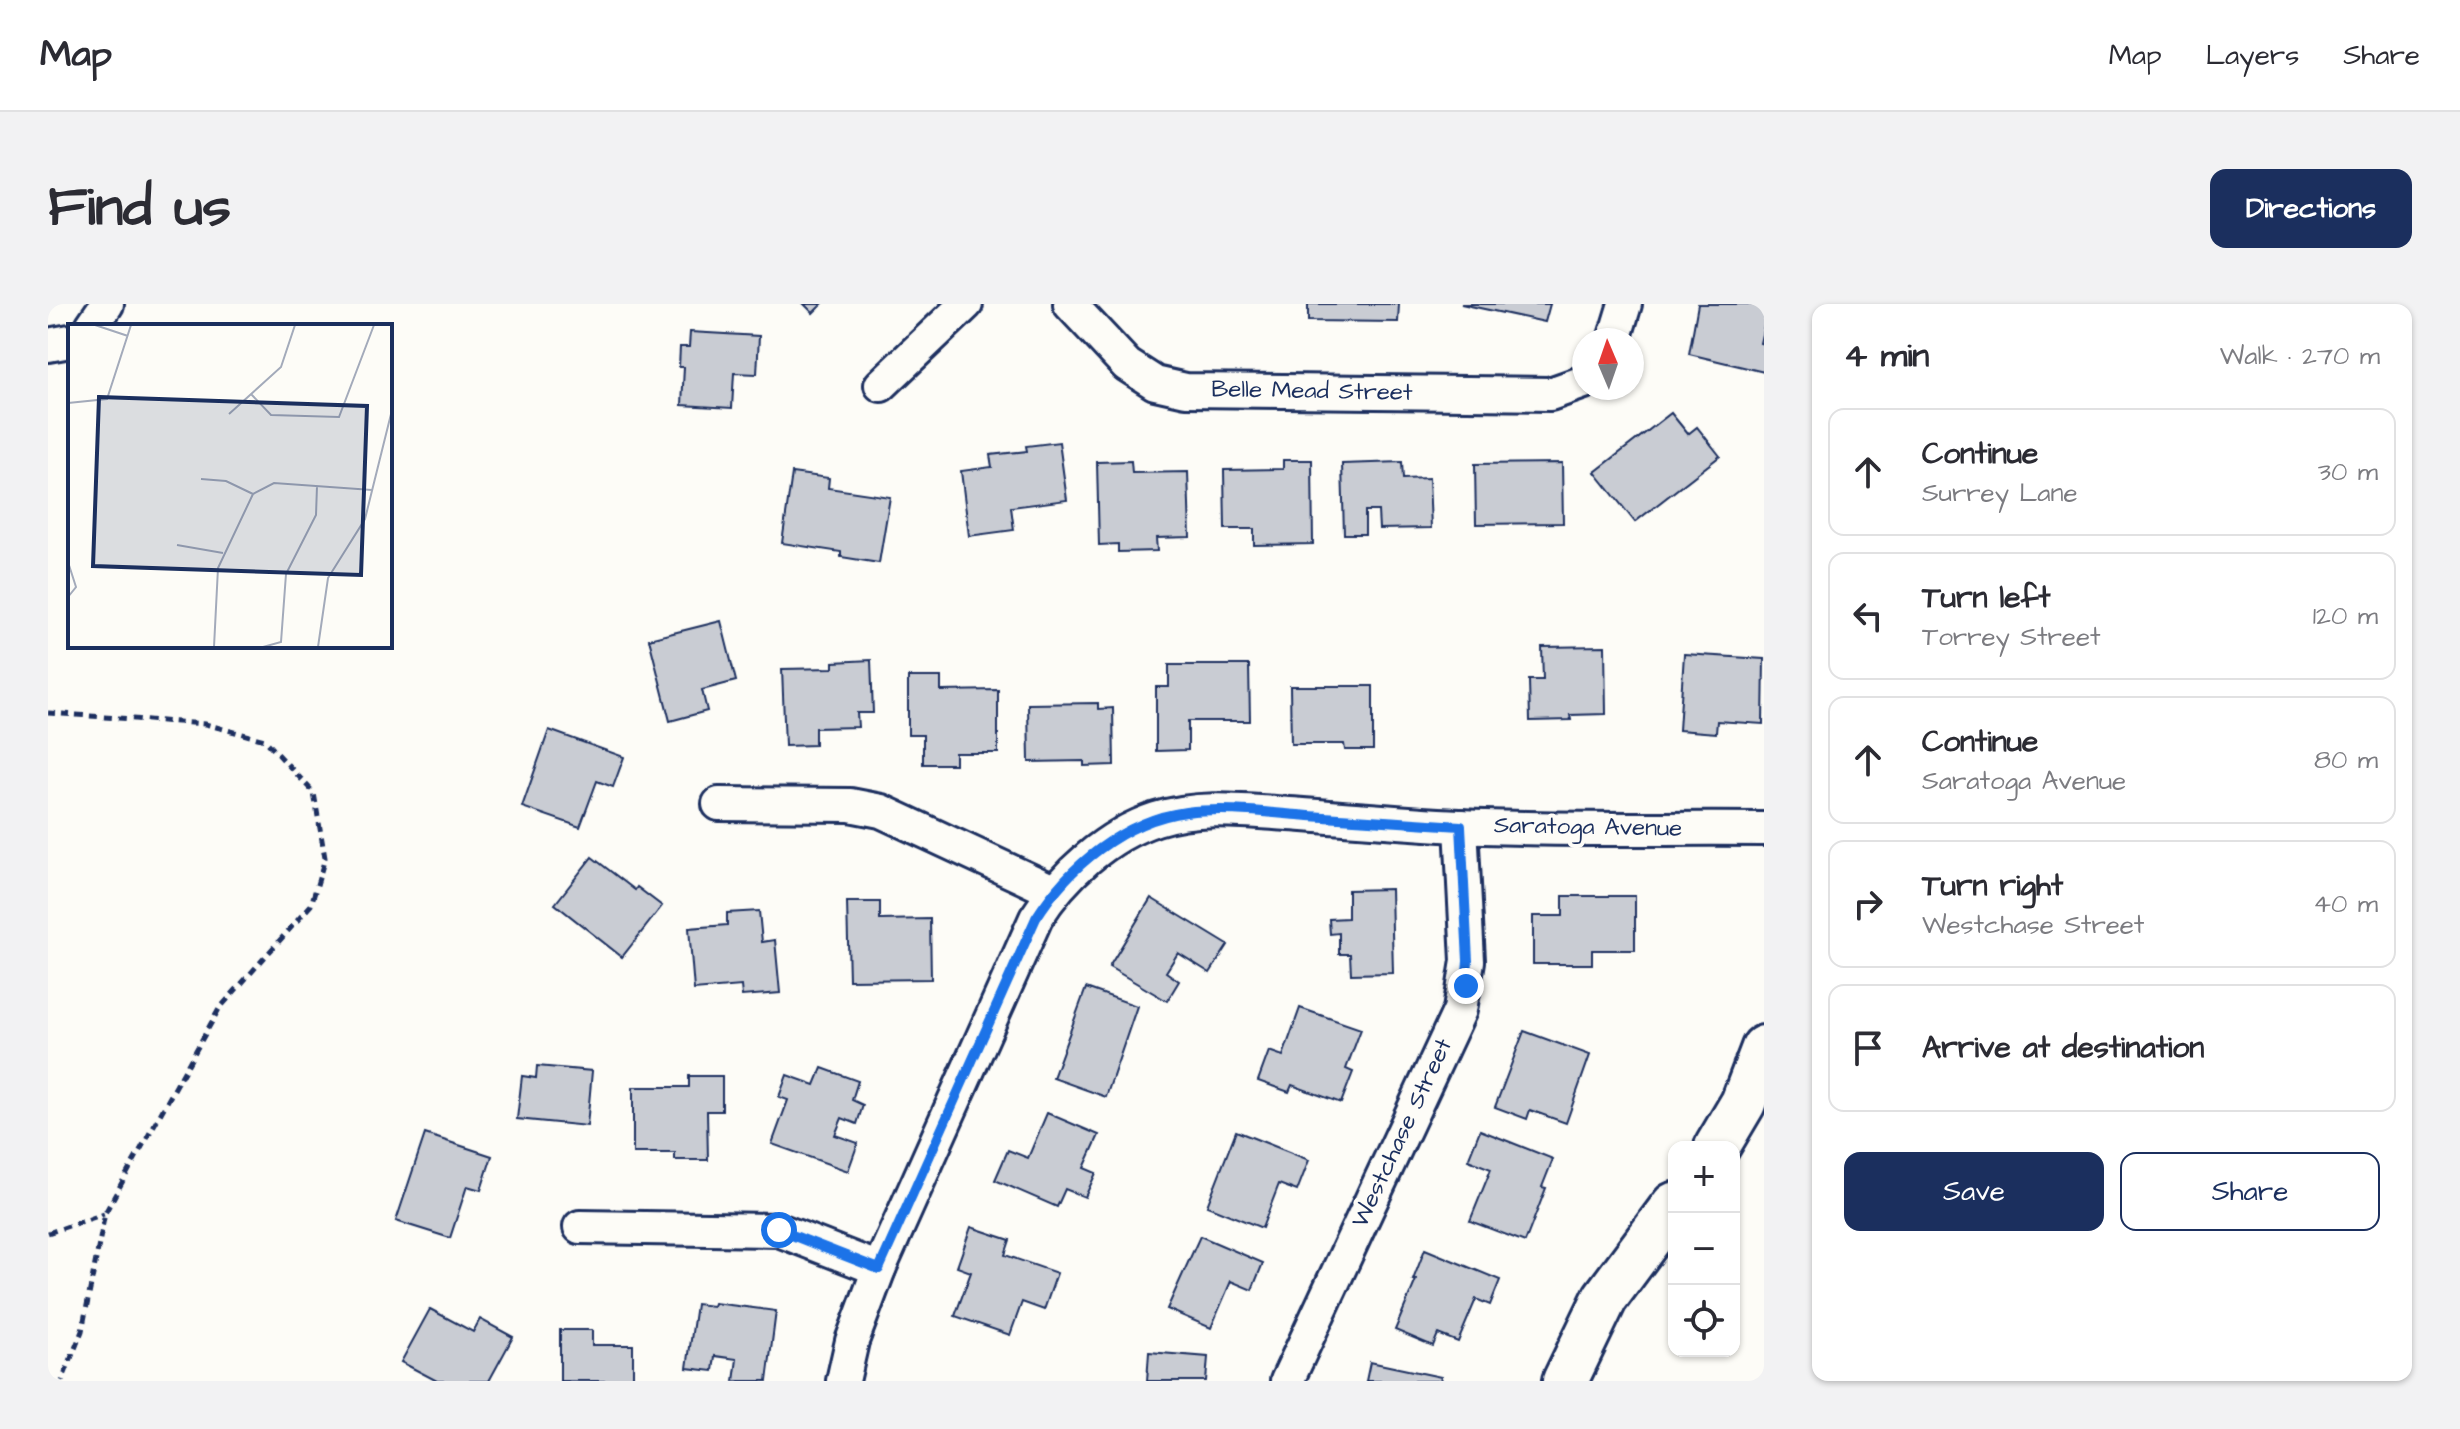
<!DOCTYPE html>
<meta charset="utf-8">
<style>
body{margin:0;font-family:"Architects Daughter",sans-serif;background:#f2f2f3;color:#2b2b33}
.controls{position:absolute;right:24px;bottom:24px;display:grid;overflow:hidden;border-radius:16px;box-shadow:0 2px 6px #0004}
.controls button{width:72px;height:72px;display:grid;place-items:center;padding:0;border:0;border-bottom:2px solid #e1e1e2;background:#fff;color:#2b2b33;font:40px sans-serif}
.compass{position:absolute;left:1524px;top:24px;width:72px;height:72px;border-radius:50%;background:#fff;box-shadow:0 2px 6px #0004;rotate:358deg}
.stop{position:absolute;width:24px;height:24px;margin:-18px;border:6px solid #1a73e8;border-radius:50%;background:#fff}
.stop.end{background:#1a73e8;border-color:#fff;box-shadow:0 2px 8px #0008}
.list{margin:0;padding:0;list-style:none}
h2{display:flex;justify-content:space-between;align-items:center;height:104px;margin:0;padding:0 32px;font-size:34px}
h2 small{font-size:26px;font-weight:400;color:#7c7c81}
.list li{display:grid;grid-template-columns:52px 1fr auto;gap:24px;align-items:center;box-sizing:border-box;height:128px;margin:0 16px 16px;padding:0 16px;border:2px solid #e1e1e2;border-radius:16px}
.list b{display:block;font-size:30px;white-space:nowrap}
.list p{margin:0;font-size:26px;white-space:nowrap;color:#7c7c81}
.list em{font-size:26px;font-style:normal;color:#7c7c81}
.actions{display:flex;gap:16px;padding:24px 32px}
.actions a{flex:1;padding:18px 0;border:2px solid #1b2f5e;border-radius:16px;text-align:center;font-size:28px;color:#1b2f5e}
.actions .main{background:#1b2f5e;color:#fff}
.icon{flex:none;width:44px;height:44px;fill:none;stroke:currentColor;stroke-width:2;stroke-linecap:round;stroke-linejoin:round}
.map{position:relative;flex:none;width:1716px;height:1077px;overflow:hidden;border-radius:16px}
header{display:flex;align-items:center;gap:48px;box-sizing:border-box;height:112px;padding:0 40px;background:#fff;border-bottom:2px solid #e1e1e2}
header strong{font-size:38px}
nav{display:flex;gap:44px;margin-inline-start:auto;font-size:28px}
.intro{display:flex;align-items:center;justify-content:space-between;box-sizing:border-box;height:192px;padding:0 48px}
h1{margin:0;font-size:56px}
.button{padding:20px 36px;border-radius:16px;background:#1b2f5e;color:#fff;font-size:28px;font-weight:700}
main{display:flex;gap:48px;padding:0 48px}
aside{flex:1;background:#fff;border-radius:16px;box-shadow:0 2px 6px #0004}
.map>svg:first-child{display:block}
</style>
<header>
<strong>Map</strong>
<nav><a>Map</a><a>Layers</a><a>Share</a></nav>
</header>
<div class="intro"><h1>Find us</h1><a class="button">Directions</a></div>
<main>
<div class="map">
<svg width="1716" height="1077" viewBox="0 0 1716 1077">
<rect width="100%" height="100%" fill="#fdfcf7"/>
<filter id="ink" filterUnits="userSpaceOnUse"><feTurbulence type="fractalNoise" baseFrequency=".0125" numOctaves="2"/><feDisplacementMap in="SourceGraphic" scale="16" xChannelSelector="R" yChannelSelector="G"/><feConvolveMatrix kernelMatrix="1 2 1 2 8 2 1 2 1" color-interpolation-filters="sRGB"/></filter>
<g filter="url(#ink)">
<g fill="#c9ccd3" stroke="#1b2f5e" stroke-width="2">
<polygon points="756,0 774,0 765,9"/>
<polygon points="1260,0 1351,0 1350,18 1260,17"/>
<polygon points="1413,0 1502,0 1497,18"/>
<polygon points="1650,0 1716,0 1716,22 1712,39 1716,40 1716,68 1641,50"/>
<polygon points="642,28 711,32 709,70 686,69 684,104 634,101 636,63 631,63 632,43 641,43"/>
<polygon points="1623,109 1640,130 1649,123 1672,152 1587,218 1547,168"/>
<polygon points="1011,138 1019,196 963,203 966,226 921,232 913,167 944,163 942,151 979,147 978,142"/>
<polygon points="1235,156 1264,156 1265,240 1206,241 1206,225 1177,225 1176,166 1235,165"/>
<polygon points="1083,157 1084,169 1140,168 1142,233 1108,234 1109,247 1070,248 1070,240 1051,241 1049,158"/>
<polygon points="1354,158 1355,175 1381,174 1383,224 1331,225 1330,207 1317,207 1317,230 1296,230 1294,160"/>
<polygon points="1514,159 1515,219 1428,220 1427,160"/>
<polygon points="744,169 781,174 780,184 842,193 831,259 793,253 793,248 734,239"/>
<polygon points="673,317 688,377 654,386 659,407 622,417 601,335"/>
<polygon points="1557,342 1558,410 1522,411 1523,416 1482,417 1481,376 1495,376 1494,343"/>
<polygon points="1636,350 1716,355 1715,420 1669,417 1668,429 1631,426"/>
<polygon points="823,356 825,409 809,409 810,423 767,424 767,441 737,442 734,365 785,364 785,358"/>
<polygon points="1121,361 1201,361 1202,417 1140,417 1140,446 1108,447 1108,383 1121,383"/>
<polygon points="860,373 893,373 893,387 950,386 950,449 907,449 907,460 875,460 875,431 860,431"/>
<polygon points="1242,382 1325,382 1325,446 1297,446 1296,440 1243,440"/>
<polygon points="1050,399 1050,405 1065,404 1066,461 1036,462 1036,457 981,458 980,400"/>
<polygon points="501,426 576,453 565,483 549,477 532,523 474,503"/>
<polygon points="544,553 587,586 589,583 614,602 574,653 507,600"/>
<polygon points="1343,585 1345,669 1303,670 1302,650 1291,650 1291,629 1282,630 1281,615 1300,614 1300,586"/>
<polygon points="1515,592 1587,592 1587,646 1544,646 1544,660 1485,660 1485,612 1515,612"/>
<polygon points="1103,594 1180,641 1162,669 1130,649 1118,668 1131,677 1119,697 1061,663"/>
<polygon points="799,598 832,598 832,616 882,615 883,675 801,676"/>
<polygon points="711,607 714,638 727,636 732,689 694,692 693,682 646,686 641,624 679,621 679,609"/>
<polygon points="1038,684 1089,702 1058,793 1005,774"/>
<polygon points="1252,704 1313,725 1298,765 1305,768 1293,799 1244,781 1241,788 1210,777 1221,747 1235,752"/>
<polygon points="1476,727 1542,751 1518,819 1482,806 1479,815 1447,803"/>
<polygon points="489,762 544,767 539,822 469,815 474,772 488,774"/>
<polygon points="774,764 810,777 804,796 815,801 809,820 794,814 787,831 810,839 800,867 724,840 740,796 731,793 739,771 767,781"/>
<polygon points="641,772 674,772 674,807 659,807 660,856 627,856 627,849 585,849 585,783 641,783"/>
<polygon points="999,809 1051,831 1036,864 1048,869 1037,893 1017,885 1009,903 947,876 960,846 980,854"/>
<polygon points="1432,826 1505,855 1494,883 1498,884 1477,938 1422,917 1443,865 1420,856"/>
<polygon points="1188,827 1261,856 1249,887 1231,880 1214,924 1159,902"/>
<polygon points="377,830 444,852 433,886 419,882 402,934 348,917"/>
<polygon points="923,923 962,936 957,951 1009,969 996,1006 974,998 962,1031 907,1012 923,968 909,963"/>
<polygon points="1152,932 1215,959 1204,986 1183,977 1163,1024 1119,1005"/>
<polygon points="1377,945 1452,976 1442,1001 1428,995 1410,1038 1390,1030 1385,1042 1347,1026 1368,976 1365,976"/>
<polygon points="666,999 728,1007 719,1077 686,1077 689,1055 667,1052 665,1067 639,1064 648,1000 665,1002"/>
<polygon points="382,1005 425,1028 432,1015 465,1033 441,1077 389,1077 353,1058"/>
<polygon points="512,1026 544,1026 544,1041 585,1041 585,1077 512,1077"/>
<polygon points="1101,1048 1160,1053 1158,1077 1099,1077"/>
<polygon points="1322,1058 1393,1073 1392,1077 1318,1077"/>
</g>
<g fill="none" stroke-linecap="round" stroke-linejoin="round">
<g stroke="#1b2f5e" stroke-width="38">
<g id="street">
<polyline points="1022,0 1079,61 1107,79 1138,86 1502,90 1536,78"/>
<polyline points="44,22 59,0"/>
<polyline points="1566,36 1577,0"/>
<polyline points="0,41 22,37"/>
<polyline points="833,81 918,0"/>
<polyline points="671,500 802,501 833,507 1005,587"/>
<polyline points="532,923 731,926 831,965"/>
<path d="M795,1077L804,1037L831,965L988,614C1015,571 1059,531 1108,515C1151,501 1197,507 1241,510C1298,514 1355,519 1411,522C1513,527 1615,524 1716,525"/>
<polyline points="1239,1077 1412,706 1420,657 1413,522"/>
</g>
</g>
<g stroke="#1b2f5e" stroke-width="50">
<g id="secondary">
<polyline points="1669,843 1695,799 1716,744"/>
<polyline points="1517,1077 1557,994 1626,901"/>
</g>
</g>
<g stroke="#1b2f5e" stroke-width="5" stroke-dasharray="8 6" stroke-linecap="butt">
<polyline points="0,409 157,420 217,436 266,489 277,554 263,601 171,705 57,909 34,1027 14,1077"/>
<polyline points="0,929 56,910"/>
</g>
<use href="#street" stroke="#fdfcf7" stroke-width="32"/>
<use href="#secondary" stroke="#fdfcf7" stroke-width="44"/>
</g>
</g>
<g fill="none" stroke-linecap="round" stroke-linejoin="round" filter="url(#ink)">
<path stroke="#1a73e8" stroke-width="10" d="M731,926L831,965L988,614C1020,563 1076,516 1138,508C1179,503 1220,509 1261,512C1311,515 1362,519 1413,522L1420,657L1418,682"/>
</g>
<g text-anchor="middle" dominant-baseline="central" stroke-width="8" stroke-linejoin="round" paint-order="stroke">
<g font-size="24" fill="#1b2f5e" stroke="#fdfcf7">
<text transform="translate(1264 87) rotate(1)">Belle Mead Street</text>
<text transform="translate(1540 523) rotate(1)">Saratoga Avenue</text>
<text transform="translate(1354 829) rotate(-65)">Westchase Street</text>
</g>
</g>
<g transform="translate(20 20)">
<rect width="324" height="324" fill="#fdfcf7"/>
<path fill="none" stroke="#a3aaba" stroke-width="2" d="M27,1L60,12M183,70L203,91L271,93L306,1M0,79L39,75L63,1M161,90L213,43L227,1M133,155L158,157L185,170M109,221L155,229M0,238L8,263L0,273M146,323L150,244L185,170L206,159L304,166M195,323L213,318L218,250L248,191L249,162M250,323L260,254L297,195L324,86"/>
<path fill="#1b2f5e" fill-opacity="0.15" stroke="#1b2f5e" stroke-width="4" d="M31,73L299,82L293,251L25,242Z"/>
<rect width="324" height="324" fill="none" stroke="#1b2f5e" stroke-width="4"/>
</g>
</svg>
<div class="controls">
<button>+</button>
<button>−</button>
<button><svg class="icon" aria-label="locate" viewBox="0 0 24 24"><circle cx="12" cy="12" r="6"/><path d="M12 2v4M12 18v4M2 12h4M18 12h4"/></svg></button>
</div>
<svg class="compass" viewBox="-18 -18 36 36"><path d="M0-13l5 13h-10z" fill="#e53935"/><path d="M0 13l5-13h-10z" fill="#7c7c81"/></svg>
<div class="stop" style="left:731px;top:926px"></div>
<div class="stop end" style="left:1418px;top:682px"></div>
</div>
<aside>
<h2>4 min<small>Walk · 270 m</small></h2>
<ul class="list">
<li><svg class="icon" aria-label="ahead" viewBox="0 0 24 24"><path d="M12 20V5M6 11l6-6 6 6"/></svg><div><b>Continue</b><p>Surrey Lane</p></div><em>30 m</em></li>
<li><svg class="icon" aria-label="left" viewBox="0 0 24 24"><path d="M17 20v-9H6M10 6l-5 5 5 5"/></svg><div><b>Turn left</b><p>Torrey Street</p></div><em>120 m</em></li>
<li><svg class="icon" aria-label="ahead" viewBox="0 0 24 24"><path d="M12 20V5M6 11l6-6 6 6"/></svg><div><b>Continue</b><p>Saratoga Avenue</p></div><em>80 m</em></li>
<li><svg class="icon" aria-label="right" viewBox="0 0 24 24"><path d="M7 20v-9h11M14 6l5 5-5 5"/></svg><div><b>Turn right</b><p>Westchase Street</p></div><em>40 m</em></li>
<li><svg class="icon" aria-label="arrive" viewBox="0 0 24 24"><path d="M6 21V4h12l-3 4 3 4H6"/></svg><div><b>Arrive at destination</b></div></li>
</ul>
<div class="actions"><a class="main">Save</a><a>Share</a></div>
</aside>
</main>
